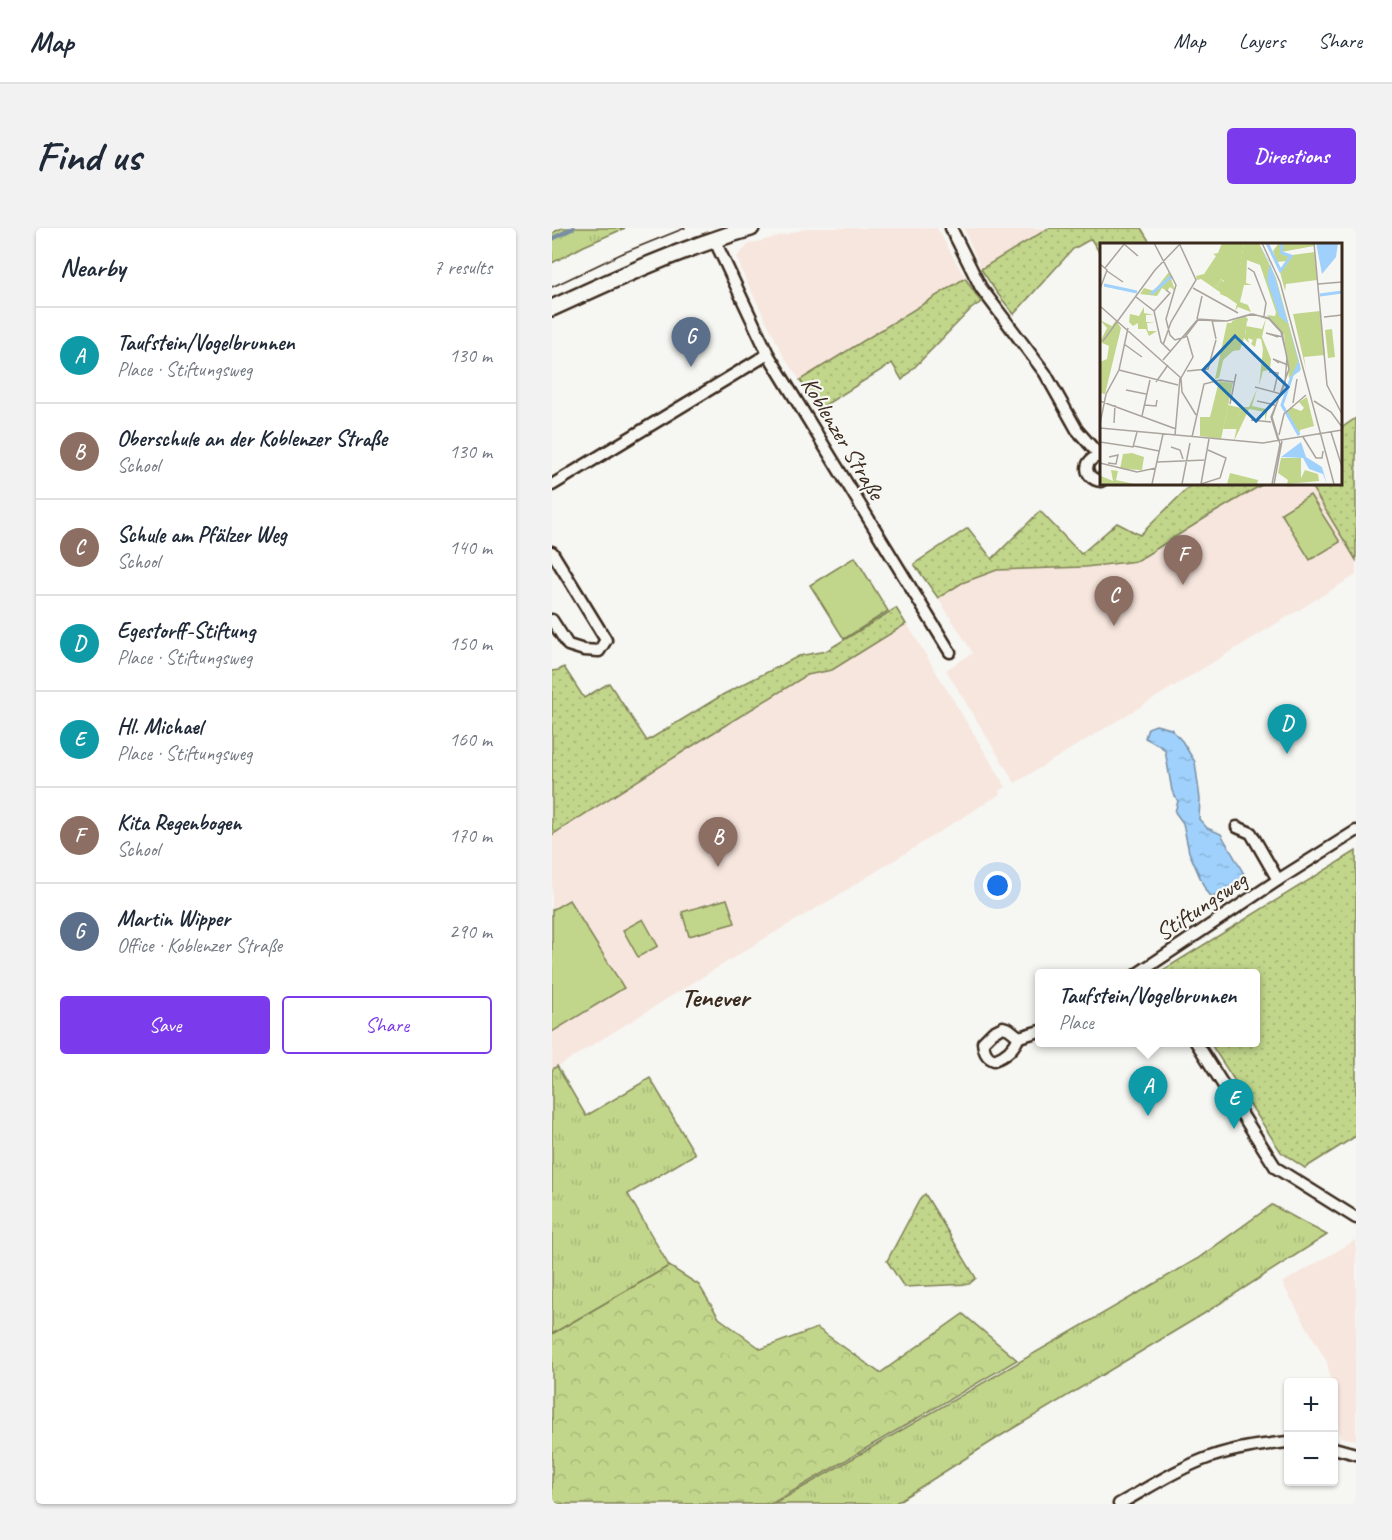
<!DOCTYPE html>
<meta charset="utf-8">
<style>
body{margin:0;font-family:Caveat,sans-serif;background:#f2f2f3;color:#1f2937}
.controls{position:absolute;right:18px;bottom:18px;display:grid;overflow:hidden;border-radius:6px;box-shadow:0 2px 4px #0004}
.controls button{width:54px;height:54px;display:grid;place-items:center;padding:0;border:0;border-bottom:2px solid #e0e1e3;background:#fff;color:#1f2937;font:30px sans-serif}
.you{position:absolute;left:446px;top:658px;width:21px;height:21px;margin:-15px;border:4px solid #fff;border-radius:50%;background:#1a73e8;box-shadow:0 0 0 9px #1a73e833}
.badge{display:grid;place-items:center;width:39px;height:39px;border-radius:50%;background:#7c3aed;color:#fff;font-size:20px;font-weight:700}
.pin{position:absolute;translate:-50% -50px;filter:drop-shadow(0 2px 3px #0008)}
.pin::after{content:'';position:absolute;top:32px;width:21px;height:18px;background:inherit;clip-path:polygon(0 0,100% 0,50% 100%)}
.popup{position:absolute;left:483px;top:741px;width:225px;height:78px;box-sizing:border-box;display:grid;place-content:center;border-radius:6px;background:#fff;filter:drop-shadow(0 2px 4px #0005);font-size:20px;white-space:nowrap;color:#747a83}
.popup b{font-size:22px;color:#1f2937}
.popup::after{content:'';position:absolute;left:50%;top:100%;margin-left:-12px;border:12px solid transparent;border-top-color:#fff}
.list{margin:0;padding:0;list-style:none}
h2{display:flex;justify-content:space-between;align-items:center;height:78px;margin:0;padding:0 24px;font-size:26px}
h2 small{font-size:20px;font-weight:400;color:#747a83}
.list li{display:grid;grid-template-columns:39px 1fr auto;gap:18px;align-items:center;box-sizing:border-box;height:96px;padding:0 24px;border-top:2px solid #e0e1e3}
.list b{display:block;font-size:22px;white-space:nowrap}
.list p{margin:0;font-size:20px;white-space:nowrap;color:#747a83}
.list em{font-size:20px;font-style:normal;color:#747a83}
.actions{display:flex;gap:12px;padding:18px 24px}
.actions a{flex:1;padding:14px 0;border:2px solid #7c3aed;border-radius:6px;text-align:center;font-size:21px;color:#7c3aed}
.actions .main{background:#7c3aed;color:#fff}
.map{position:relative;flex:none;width:804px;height:1276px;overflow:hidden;border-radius:6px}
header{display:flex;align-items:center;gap:36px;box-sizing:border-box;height:84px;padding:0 30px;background:#fff;border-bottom:2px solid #e0e1e3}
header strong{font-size:28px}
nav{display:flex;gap:33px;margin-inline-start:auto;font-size:21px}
.intro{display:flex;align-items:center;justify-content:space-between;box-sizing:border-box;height:144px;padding:0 36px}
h1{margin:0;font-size:42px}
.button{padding:15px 27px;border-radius:6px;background:#7c3aed;color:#fff;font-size:21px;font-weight:700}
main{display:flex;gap:36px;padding:0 36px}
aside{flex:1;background:#fff;border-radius:6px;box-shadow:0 2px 4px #0004}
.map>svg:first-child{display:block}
</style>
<header>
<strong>Map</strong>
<nav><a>Map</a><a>Layers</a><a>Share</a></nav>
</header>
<div class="intro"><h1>Find us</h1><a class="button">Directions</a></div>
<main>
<aside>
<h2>Nearby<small>7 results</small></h2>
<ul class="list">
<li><span class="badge" style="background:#0f9aa8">A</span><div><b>Taufstein/Vogelbrunnen</b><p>Place · Stiftungsweg</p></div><em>130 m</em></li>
<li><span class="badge" style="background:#8d6e63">B</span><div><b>Oberschule an der Koblenzer Straße</b><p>School</p></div><em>130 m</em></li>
<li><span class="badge" style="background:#8d6e63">C</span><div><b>Schule am Pfälzer Weg</b><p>School</p></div><em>140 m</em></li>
<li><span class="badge" style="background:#0f9aa8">D</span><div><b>Egestorff-Stiftung</b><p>Place · Stiftungsweg</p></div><em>150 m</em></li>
<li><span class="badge" style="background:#0f9aa8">E</span><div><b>Hl. Michael</b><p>Place · Stiftungsweg</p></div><em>160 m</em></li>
<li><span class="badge" style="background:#8d6e63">F</span><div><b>Kita Regenbogen</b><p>School</p></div><em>170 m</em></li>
<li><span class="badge" style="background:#5c6f8a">G</span><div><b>Martin Wipper</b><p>Office · Koblenzer Straße</p></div><em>290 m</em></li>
</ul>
<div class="actions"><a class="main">Save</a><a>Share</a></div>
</aside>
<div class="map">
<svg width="804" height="1276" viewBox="0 0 804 1276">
<defs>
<pattern id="grass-tufts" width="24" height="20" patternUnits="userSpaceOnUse" patternTransform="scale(1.5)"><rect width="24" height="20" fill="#c2d68b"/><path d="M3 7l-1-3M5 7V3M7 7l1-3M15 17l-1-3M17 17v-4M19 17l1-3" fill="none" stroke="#a8b878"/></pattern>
<pattern id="forest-crowns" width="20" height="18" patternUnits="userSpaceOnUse" patternTransform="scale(1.5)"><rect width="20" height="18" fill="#c2d68b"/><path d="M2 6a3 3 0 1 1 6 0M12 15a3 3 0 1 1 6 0" fill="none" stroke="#a8b878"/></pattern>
<pattern id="park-dots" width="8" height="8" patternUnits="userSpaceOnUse" patternTransform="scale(1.5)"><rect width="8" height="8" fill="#c2d68b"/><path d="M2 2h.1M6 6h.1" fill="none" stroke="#a8b878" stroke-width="1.8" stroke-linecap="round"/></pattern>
<pattern id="water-ripples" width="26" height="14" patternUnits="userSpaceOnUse" patternTransform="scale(1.5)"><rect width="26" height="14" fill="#9fd1fc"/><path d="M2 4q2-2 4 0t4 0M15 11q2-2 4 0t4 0" fill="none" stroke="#8ab4d8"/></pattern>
</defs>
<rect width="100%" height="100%" fill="#f6f6f2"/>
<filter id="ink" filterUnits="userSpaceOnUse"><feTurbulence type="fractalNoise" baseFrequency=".0167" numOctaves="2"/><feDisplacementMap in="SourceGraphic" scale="12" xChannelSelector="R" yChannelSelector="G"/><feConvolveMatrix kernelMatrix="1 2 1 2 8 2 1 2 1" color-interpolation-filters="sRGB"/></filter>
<g filter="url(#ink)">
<g fill="#f7e6de">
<polygon points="257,0 385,0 413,50 248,152 232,129 190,44 185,29 197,16"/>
<polygon points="412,0 497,0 429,41"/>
<polygon points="713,255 759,257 804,332 804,347 463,555 394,442 421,425 386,370 410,355 445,342 484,341 611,318 658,287"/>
<polygon points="355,396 454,559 447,563 448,566 280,671 215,709 0,842 0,607 156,508 255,447 280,442"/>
<polygon points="804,1012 804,1212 788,1209 782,1169 782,1154 779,1154 775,1134 730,1055"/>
</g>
<g fill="url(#grass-tufts)" stroke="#7e8054" stroke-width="1.5">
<polygon points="10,0 73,0 32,18 0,35 0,5"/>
<polygon points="5,838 34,888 98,850 143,926 76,966 117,1038 0,1106 0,842"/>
<polygon points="720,977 775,1007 653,1085 450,1207 342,1276 222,1276 645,1031"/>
</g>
<polygon fill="url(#forest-crowns)" stroke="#7e8054" stroke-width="1.5" points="117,1038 147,1057 167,1090 209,1121 265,1100 328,1145 411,1086 465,1132 219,1276 0,1276 0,1106"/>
<g fill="url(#park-dots)" stroke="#7e8054" stroke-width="1.5">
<polygon points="497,0 589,0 599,16 549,16 549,27 539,11 521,21 462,86 445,65 429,41"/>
<polygon points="413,50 429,74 419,81 350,152 340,135 267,181 248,152"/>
<polygon points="804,190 804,332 759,258 732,255 788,255 788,201"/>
<polygon points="641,255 713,255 658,287 585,333 533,339 445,342 410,355 386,370 362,336 416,300 440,331 488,283 529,326 565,295 588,307"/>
<polygon points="344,380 354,396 280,442 255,447 156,508 0,607 0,443 7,442 12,439 32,470 57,455 95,513 172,466 247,428 274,423"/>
<polygon points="804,623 804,908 753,940 729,924 658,815 704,814 704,746 613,746 611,742"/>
<polygon points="373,966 424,1050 417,1056 352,1059 335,1033 369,969"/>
</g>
<g fill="#c2d68b" stroke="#7e8054" stroke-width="1.5">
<polygon points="758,267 788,314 758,332 729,285"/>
<polygon points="303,329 336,383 292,411 258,357"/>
<polygon points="175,671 183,695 137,708 130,684"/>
<polygon points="17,672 72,760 0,804 0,682"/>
<polygon points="91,691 106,718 86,729 71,702"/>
</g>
<path fill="url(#water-ripples)" stroke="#778ea3" stroke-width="1.5" d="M604,497L619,501L630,513L643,534L648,571L647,591L655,600L669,606L692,646C687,659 677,664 665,669L657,667L654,663L637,624L631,595L623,584L626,573L620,563L613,522L608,518L593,510L596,500Z"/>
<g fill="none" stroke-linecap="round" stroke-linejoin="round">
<polyline stroke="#778ea3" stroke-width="4.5" points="0,11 21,0"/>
<g stroke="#3b2a1e" stroke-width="15">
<g id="street">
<polyline points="399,0 429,60 493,145 525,202 547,227"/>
<polyline points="162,11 216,126 398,424"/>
<path d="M549,228C530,230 531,251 549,253"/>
<polyline points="0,257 216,126"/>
<polyline points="0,324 54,412 47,423 32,422 16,417 0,392"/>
<polyline points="685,599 699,605 726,652"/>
<polyline points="585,746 726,652 804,603"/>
<path d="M451,799L457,801L467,809C462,820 454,828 442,832C434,829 432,823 431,814L441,804Z"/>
<polyline points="467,809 488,803"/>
<polyline points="644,814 724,940 804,990"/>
<polyline points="782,1220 804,1226"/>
<path d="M567,1276C596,1260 627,1240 658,1229C684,1220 710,1217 736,1214"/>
</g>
</g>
<g stroke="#3b2a1e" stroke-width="20">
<path id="secondary" d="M0,80C65,50 130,20 199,0"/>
</g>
<use href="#street" stroke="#f6f6f2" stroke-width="10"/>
<use href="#secondary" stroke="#f6f6f2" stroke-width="15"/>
<polyline stroke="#3b2a1e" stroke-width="1.5" points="0,59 71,25 133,0"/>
</g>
</g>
<g text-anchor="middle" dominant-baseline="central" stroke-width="4.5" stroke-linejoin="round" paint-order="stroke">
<g font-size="24" fill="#3b2a1e" stroke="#f6f6f2">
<text transform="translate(291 210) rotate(59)">Koblenzer Straße</text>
<text transform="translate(649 678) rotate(-34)">Stiftungsweg</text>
</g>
<g font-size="27" font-weight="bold" fill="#3b2a1e" stroke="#f6f6f2">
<text x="163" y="769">Tenever</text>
</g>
</g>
<g transform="translate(548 15)">
<rect width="242" height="242" fill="#f6f6f2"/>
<path d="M179,0H214V3L181,9L192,12L215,9L217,37L186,41L185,48L180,29L187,18L176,19L173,8ZM220,68L225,112L204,114L206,127L193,71ZM127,80H132L119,135L115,136ZM232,86L235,114L228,115L225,87ZM207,154L214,183L200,187L199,193L186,170L191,164L201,168L204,165L199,159ZM128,162L141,165L137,186H123ZM181,215H201V235L205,227L218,231L219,238L187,241L188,237L178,230ZM11,227L18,228L16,237L34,241H0L1,233L13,238Z" fill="#c2d68b"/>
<path d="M140,75L147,77L145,92L157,95L155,104L151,101L153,97L148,95L149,100L144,95L140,107L133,108L122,118L132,78Z" fill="#c2d68b"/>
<path d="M144,0H159L176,35L201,126L192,134L189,135L184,92L167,72L175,73L176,69L160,22L147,17L146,40L152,42H144L140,59L148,62L151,69L138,64L135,68L137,61L101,36L97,37L96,33L104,31L108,33L105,36L117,44L121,36L135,51ZM69,29L75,48L70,44L67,48L62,45L57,53L40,51L44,45L54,48ZM44,64V70L54,72H46V79H55L47,80L48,88H57L49,93L46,86H38V80L33,83L29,79L30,71L39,73ZM145,73L148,76L146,83L162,86L166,75L162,94L171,116L170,127L163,128L159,143L163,106L161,96L145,93L147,78L140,75ZM0,77L12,83L16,77L21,85L5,151L0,150V119L7,116L9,103L0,99L7,85ZM119,138L133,140L121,196L100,193V174H110ZM157,146L152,163L166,166L169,161L165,179V169L149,166L134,198L141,164H149Z" fill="#c2d68b"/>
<path d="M122,0H144L135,57L120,51L124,38L121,36L117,44L105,37L104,31L116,13L113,11L118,10ZM32,210L44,214L42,227L20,226L23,211ZM130,230L158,237L157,241H127Z" fill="#c2d68b"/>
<path d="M158,0L169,18L175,34L200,123V128L191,134L198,119L188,81L179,73L167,37L170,21ZM216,0H238L236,14L222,31ZM201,199L206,214L222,224L227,241L223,231L209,226L203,215L181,214Z" fill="#9fd1fc"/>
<path fill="none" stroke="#9fd1fc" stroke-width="3" d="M167,0L181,29M181,27L191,13L182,10L181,0M4,42L37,49M51,51L72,33M220,52L242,49M192,133L182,162L199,192"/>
<path fill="none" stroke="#aba49d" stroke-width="1.5" d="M54,0L76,42L66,76L70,92L75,97L85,94L98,77L127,78L151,71L169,75L182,89L189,126L172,174L180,201L172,241M162,0L180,39L234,241M214,0L227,142L242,171M24,1L38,13M0,21L7,27L0,46M5,25L25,0M148,25L154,29L166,60L164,73M7,28L23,39M218,41L242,39M93,45L138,70M36,54L54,68L61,99L70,108M0,63L81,135M54,68L70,50L66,47M224,74L242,72M97,76L102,53M112,77L116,96M87,93L93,114L81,135L82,149L96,172M178,94L166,90L183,94M3,98L55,27L81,0M24,101L42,114M63,102L71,79L96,37L80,2M63,117L98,76L127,78L153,71L169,76L181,89L187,114L185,140L171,174L178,197M179,120L173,116L188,122M19,127L78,142M87,128L108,126L116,97M169,129L178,130L174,148M56,139L68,122M155,144L181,151M26,147L46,151M0,158L76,186M157,158L175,162M214,158L231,169L242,184M193,160L197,136M130,161L136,131M44,162L56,163L57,157M42,173L50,137M151,177L171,179M14,180L15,162M0,181L6,151L19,127L28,85M0,185L163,200L242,187M231,189L242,224M75,192L80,135M179,192L184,171L206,152M92,194L104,141L120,137L134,139M203,194L216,215H222L223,208M0,199L33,204L37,189M34,203L59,208M71,204L80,207L83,216M57,219L106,217M0,220L37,229L56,225M8,220L16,221L18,212L9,214M52,241L63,191M82,241L90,200M101,241L120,235L126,215L108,207M101,241L109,196M174,241L182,198"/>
<path fill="#1f6fb2" fill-opacity="0.15" stroke="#1f6fb2" stroke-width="3" d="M135,93L188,144L156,178L103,127Z"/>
<rect width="242" height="242" fill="none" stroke="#3b2a1e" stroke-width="3"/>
</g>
</svg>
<div class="controls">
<button>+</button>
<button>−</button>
</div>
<div class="you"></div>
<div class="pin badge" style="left:596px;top:888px;background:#0f9aa8">A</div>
<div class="popup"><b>Taufstein/Vogelbrunnen</b>Place</div>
<div class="pin badge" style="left:166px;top:639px;background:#8d6e63">B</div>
<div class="pin badge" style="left:562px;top:398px;background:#8d6e63">C</div>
<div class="pin badge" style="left:735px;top:526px;background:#0f9aa8">D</div>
<div class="pin badge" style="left:682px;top:901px;background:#0f9aa8">E</div>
<div class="pin badge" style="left:631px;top:357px;background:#8d6e63">F</div>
<div class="pin badge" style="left:139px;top:139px;background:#5c6f8a">G</div>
</div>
</main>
